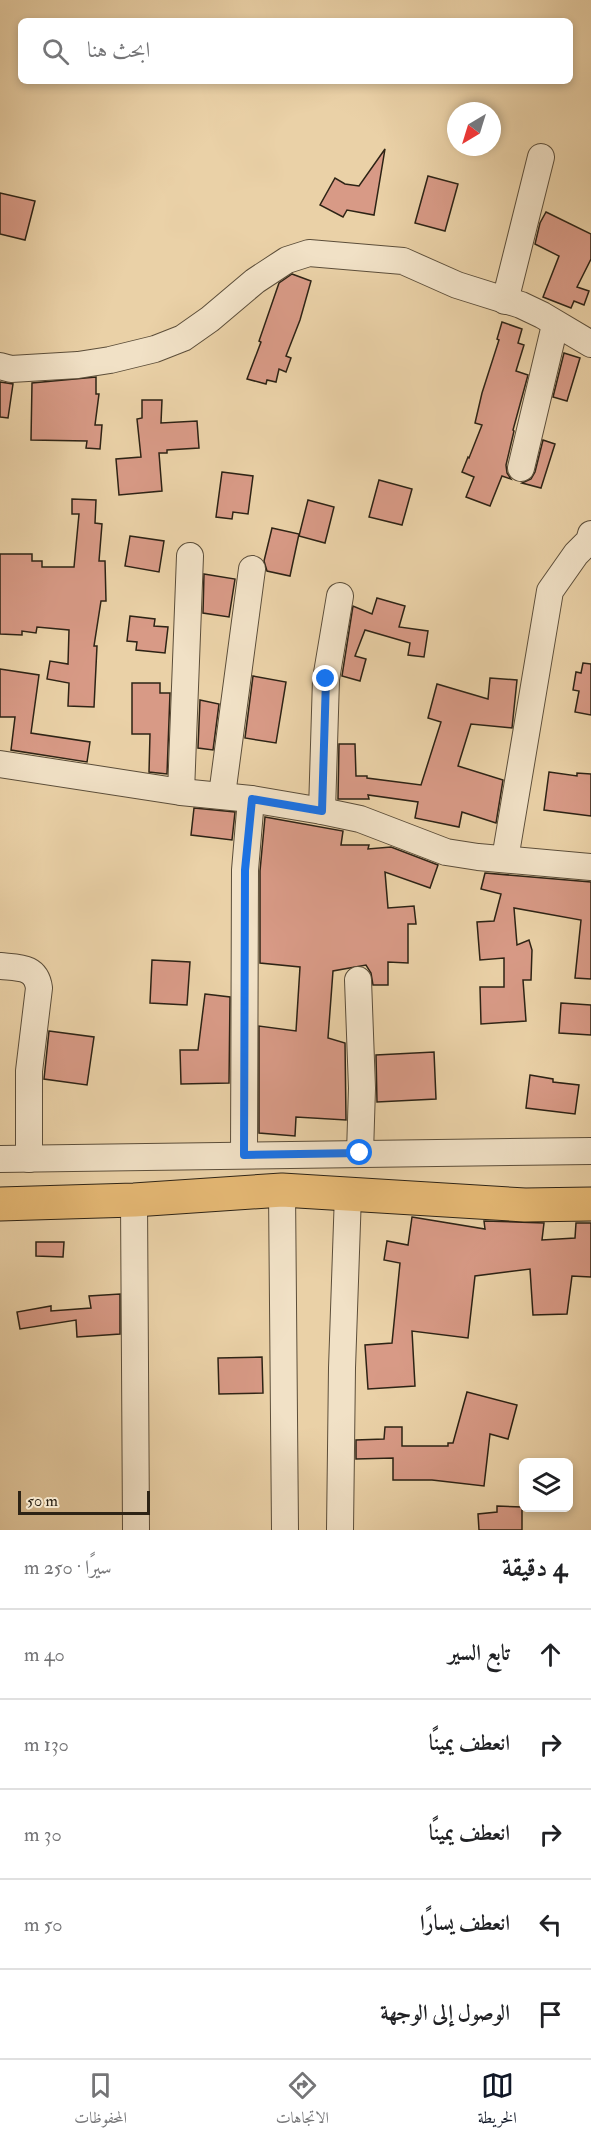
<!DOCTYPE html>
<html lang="ar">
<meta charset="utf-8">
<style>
body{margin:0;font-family:"IM FELL Double Pica",Amiri,serif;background:#f2f2f2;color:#202124;direction:rtl}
.controls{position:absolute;right:18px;bottom:18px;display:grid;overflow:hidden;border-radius:9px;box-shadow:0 3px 9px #0003}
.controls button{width:54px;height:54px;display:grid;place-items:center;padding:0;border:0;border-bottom:2px solid #e0e0e0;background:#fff;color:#202124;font:30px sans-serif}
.compass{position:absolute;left:447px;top:102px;width:54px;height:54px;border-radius:50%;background:#fff;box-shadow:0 3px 9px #0003;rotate:218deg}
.scale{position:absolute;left:18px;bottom:15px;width:132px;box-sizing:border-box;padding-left:6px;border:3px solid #2d2315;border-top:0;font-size:16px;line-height:21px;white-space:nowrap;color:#2d2315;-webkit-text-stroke:4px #f1e1c6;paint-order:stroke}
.stop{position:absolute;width:18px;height:18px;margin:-14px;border:4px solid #1a73e8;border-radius:50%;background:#fff}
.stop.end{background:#1a73e8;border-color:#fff;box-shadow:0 2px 6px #0008}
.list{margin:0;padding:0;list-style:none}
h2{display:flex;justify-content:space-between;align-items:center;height:78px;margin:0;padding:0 24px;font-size:26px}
h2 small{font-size:20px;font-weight:400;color:#757577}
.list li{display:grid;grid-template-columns:39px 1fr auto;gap:18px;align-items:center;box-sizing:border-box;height:90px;padding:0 24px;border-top:2px solid #e0e0e0}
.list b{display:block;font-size:22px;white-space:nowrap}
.list em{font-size:20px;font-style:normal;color:#757577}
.icon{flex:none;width:33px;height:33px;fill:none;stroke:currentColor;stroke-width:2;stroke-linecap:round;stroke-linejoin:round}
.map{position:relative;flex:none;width:591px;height:1530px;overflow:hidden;direction:ltr}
.search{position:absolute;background:#fff;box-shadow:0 3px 9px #0003;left:18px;right:18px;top:18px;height:66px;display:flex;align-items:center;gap:15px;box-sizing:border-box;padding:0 21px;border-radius:9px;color:#757577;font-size:22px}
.sheet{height:528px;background:#fff}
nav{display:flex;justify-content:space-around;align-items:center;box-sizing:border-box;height:84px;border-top:2px solid #e0e0e0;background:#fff;font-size:16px;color:#757577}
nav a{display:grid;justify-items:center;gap:3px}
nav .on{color:#111827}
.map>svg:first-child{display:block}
</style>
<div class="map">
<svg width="591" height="1530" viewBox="0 0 591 1530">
<rect width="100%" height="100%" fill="#ead1a7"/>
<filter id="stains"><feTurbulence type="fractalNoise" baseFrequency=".00333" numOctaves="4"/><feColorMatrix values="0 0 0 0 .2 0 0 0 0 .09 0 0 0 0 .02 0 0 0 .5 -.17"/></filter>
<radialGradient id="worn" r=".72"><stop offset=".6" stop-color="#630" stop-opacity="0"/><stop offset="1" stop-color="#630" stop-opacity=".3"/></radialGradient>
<g fill="#d89a86" stroke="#2d2315" stroke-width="1.5">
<polygon points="385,149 374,215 347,210 343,217 320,205 335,178 345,184 359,186"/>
<polygon points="428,176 458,184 445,231 415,223"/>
<polygon points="0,193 35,201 25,240 0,234"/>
<polygon points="546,212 591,234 591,259 577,287 589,291 584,305 574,301 571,308 543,297 559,256 535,244 540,223"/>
<polygon points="292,274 311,281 300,320 286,356 291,358 286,372 279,369 276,382 267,380 266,384 247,379 261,342 259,341 279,283"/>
<polygon points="502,322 522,329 518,343 524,345 516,371 528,375 513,430 514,431 506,465 507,473 511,479 502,476 490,506 466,497 474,477 462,472 468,457 469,458 482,425 475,423 482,393 499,340 497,339"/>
<polygon points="564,353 580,358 567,401 553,397"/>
<polygon points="96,377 96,394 99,394 95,425 102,425 100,449 86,448 87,441 31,440 32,383"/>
<polygon points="0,382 13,384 8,418 0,417"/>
<polygon points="142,400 162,400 161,423 197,421 199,448 167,450 167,453 159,453 162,491 119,495 116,459 141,457 137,419 142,418"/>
<polygon points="543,440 555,444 541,488 522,483 531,479 535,472"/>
<polygon points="222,472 253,476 248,514 233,512 232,519 216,517"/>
<polygon points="379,480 412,489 402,525 369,517"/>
<polygon points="72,499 96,500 95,523 102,524 99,561 105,561 106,601 101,601 94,646 97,646 94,707 68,706 69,683 47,679 50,661 68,664 69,630 37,627 36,633 22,631 22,635 0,634 0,554 32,554 32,561 42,561 42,567 74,567 79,514 72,514"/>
<polygon points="308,500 334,507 325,543 299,536"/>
<polygon points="272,528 299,534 290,576 267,571 264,561"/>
<polygon points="130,536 164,541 159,572 125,566"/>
<polygon points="204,574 235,579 229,617 203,613"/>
<polygon points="377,598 405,606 399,627 428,631 424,657 408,655 410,643 365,630 355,656 366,659 360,681 342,676 353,606 372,614"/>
<polygon points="130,616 155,619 154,626 168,627 165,653 136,650 137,642 127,641"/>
<polygon points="583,663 591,664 591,715 575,712 579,691 573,690 576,672 581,673"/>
<polygon points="0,669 39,675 31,733 90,742 87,762 11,750 15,717 0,717"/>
<polygon points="253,676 286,682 276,743 245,738"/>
<polygon points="490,678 517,680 512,728 471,724 458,766 503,780 496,823 462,812 459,827 415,818 418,802 368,795 369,799 338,799 339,744 355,744 356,776 367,776 367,778 421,785 441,722 428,718 437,684 488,699"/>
<polygon points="132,683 160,683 160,693 170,693 167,774 149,772 150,734 132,734"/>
<polygon points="200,700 219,704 213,750 198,748"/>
<polygon points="549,772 577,776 577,773 591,774 591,816 544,810"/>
<polygon points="194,808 235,812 232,840 191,835"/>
<polygon points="265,817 343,831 341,845 369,845 368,849 391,847 438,865 430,888 385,872 388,908 414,906 416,924 408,924 408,963 388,962 388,985 373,985 371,973 366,965 333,971 328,1038 345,1043 346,1120 296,1117 295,1136 259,1133 259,1026 296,1031 300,967 260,963 260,871"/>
<polygon points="485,873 591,882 591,979 575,978 581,920 514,908 517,945 529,940 532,950 531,980 523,980 526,1021 481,1024 480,987 504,987 504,958 480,960 477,922 494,921 501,894 481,889"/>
<polygon points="152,960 190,962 187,1005 150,1003"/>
<polygon points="205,994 230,997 229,1083 181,1084 180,1050 198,1050"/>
<polygon points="561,1003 591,1005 591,1035 559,1033"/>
<polygon points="49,1031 94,1037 87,1085 44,1079"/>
<polygon points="434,1052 436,1099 377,1102 376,1055"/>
<polygon points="530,1075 553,1079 553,1082 579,1085 575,1114 526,1108"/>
<polygon points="412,1217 485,1229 484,1221 544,1223 542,1240 575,1238 576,1223 591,1223 591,1277 572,1276 567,1314 533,1315 530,1269 475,1276 468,1338 412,1331 415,1386 368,1389 365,1345 392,1343 400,1263 384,1260 387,1241 408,1245"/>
<polygon points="36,1242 64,1242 63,1257 36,1256"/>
<polygon points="120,1294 120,1334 77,1337 76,1320 20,1329 17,1312 51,1306 51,1311 91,1308 89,1296"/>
<polygon points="262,1357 263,1393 219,1394 218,1358"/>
<polygon points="467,1392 517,1405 508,1439 490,1434 484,1486 432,1480 393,1480 393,1458 356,1459 356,1440 384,1439 385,1427 402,1427 402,1446 448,1446 448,1443 453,1443"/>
<polygon points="497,1506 522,1507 522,1530 479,1530 478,1514 497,1512"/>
</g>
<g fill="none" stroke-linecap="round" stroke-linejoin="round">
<g stroke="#5c4e3a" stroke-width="28">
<g id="minor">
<polyline points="505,301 541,157"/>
<polyline points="0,366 11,369 78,365 110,360 155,349 183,338 210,319 255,281 287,260 309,253 403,261 457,285 521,305 542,315 591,344"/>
<polyline points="521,468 555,325"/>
<polyline points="0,764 181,792 251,799 322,811 360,819 446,852 478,857 591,867"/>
<polyline points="181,792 190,556"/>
<polyline points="222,795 252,569"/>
<polyline points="322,811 326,679 340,596"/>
<polyline points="505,859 550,591 576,554 589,541 591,534"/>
<path d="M0,966C19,968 36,966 39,988L29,1071V1159"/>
<polyline points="358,980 362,1088 360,1153"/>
<polyline points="244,1155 245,870 251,799"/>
<polyline points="0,1159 591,1151"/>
<polyline points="282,1190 285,1530"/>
<polyline points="134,1200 136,1530"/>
<polyline points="340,1530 342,1368 348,1194"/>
</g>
</g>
<g stroke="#2d2315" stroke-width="35">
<polyline id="major" points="0,1204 134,1200 282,1190 525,1205 591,1204"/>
</g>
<use href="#minor" stroke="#f1e1c6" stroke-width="26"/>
<use href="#major" stroke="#e5b874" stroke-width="33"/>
</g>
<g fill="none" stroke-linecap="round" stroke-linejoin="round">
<polyline stroke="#1a73e8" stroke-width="8" points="326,679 322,811 252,799 245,870 244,1155 360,1153"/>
</g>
<rect width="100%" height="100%" filter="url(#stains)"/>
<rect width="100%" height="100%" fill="url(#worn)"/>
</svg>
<div class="controls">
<button><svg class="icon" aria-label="layers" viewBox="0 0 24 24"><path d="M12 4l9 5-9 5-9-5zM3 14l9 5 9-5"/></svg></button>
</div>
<svg class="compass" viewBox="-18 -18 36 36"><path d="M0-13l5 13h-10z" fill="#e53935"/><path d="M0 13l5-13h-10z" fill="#757577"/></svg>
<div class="scale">50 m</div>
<div class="stop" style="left:360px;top:1153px"></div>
<div class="stop end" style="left:326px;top:679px"></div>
<div class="search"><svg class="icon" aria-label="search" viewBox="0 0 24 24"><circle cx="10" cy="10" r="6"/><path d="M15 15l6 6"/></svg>ابحث هنا</div>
</div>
<section class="sheet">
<h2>4 دقيقة<small>سيرًا · 250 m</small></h2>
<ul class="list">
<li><svg class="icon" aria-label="ahead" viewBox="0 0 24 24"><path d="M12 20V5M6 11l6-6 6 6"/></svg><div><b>تابع السير</b></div><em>40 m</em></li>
<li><svg class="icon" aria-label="right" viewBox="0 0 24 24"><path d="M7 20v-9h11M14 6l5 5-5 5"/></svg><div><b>انعطف يمينًا</b></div><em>130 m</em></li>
<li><svg class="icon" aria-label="right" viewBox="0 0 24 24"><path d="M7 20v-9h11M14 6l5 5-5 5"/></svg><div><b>انعطف يمينًا</b></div><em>30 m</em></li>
<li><svg class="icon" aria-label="left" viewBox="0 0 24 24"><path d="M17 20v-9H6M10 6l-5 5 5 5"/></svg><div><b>انعطف يسارًا</b></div><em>50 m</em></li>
<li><svg class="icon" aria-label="arrive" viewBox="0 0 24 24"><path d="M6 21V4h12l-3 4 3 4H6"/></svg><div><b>الوصول إلى الوجهة</b></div></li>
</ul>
</section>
<nav>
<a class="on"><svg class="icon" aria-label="map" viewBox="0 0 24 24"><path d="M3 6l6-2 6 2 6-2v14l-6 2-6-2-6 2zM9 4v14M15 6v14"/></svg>الخريطة</a>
<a><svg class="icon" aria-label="directions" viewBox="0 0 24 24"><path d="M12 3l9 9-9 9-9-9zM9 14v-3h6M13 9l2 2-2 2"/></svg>الاتجاهات</a>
<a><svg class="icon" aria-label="saved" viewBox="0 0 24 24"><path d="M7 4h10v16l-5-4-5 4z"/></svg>المحفوظات</a>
</nav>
